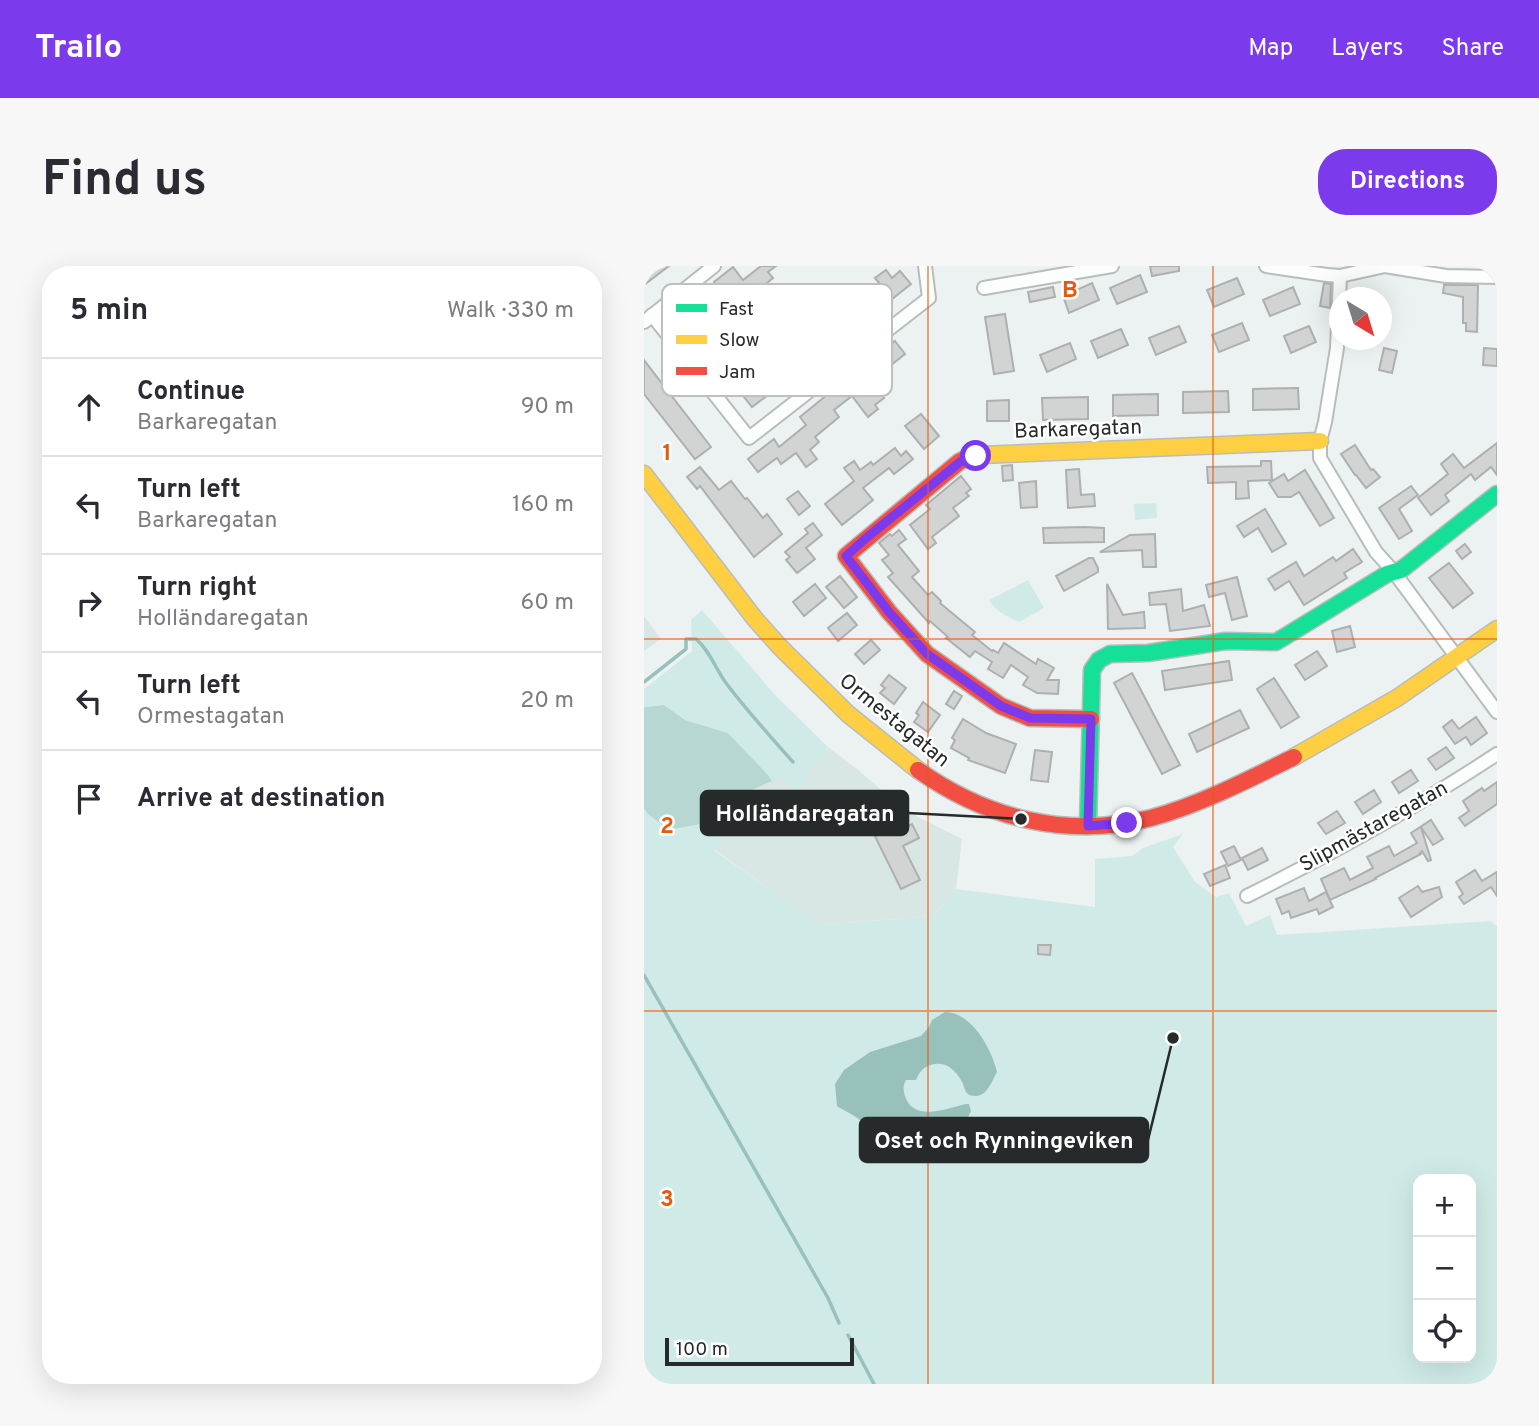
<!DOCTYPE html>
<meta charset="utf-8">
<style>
body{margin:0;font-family:Overpass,sans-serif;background:#f7f7f7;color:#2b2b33}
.controls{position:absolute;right:21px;bottom:21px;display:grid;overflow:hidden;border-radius:14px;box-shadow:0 7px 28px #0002}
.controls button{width:63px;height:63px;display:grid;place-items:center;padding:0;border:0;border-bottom:2px solid #e1e1e2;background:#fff;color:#2b2b33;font:35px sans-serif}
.compass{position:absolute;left:685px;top:21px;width:63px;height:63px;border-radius:50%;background:#fff;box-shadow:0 7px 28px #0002;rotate:142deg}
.scale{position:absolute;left:21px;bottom:18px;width:189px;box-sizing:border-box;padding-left:7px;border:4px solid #262a2a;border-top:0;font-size:19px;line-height:24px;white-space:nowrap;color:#262a2a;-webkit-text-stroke:5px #fff;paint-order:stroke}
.stop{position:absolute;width:21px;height:21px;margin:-16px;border:5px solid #7c3aed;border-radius:50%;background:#fff}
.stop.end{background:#7c3aed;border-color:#fff;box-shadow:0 2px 7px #0008}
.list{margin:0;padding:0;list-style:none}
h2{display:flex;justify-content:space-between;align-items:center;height:91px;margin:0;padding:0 28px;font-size:30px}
h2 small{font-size:23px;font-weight:400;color:#7c7c81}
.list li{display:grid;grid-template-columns:46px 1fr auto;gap:21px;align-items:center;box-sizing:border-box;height:98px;padding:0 28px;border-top:2px solid #e1e1e2}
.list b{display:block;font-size:26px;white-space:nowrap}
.list p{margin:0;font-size:23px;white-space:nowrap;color:#7c7c81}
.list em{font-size:23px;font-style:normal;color:#7c7c81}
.icon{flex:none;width:38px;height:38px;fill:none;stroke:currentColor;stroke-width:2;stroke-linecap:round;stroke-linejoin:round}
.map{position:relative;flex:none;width:853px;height:1118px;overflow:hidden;border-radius:28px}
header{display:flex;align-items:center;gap:42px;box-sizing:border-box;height:98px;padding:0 35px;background:#7c3aed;color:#fff}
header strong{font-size:33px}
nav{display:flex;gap:38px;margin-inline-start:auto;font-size:24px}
.intro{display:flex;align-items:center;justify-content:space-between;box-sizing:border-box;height:168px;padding:0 42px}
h1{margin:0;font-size:49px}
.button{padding:18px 32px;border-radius:28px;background:#7c3aed;color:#fff;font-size:24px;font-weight:700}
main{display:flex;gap:42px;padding:0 42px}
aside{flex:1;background:#fff;border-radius:28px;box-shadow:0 7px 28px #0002}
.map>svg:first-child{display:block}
</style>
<header>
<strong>Trailo</strong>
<nav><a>Map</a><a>Layers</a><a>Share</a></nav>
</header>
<div class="intro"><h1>Find us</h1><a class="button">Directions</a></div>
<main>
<aside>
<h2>5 min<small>Walk · 330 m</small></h2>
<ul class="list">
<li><svg class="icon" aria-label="ahead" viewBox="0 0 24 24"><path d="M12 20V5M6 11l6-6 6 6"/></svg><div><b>Continue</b><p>Barkaregatan</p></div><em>90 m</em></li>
<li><svg class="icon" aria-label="left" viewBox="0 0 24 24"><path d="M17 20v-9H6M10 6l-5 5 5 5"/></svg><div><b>Turn left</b><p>Barkaregatan</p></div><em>160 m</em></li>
<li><svg class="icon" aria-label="right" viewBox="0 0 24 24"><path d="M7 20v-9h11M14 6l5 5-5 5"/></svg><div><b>Turn right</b><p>Holländaregatan</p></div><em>60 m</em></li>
<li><svg class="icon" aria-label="left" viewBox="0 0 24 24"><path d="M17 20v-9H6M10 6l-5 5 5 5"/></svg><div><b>Turn left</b><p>Ormestagatan</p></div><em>20 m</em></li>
<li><svg class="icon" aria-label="arrive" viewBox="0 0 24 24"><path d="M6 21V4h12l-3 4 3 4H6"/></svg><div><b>Arrive at destination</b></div></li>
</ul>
</aside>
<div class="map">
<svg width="853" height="1118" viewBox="0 0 853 1118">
<rect width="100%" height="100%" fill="#ecf2f1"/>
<g fill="#d9e7e4">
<polygon points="0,350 17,373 0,385"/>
<polygon points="184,481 213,503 249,534 274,551 318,573 312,623 289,650 175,659 71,584 98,527 171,496 178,497"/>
</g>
<g fill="#d0ebe7" fill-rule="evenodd">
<polygon points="512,237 513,252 491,254 490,238"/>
<path d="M384,314L400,342L375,356C363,350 352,346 345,334Z"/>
<polygon points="58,344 132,430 184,481 178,498 171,496 158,524 137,512 128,515 124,509 84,467 41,454 20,439 0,441 0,423 48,385 47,354"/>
<path d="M0,543L5,548L25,564L62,557L81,562L71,585L176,659L289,650L312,623L451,641V593L488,590L499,582L539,568L529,581L551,616L572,631L585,627L602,660L626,649L633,669L846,655L853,660V1118H0ZM774,913H827V1092H774Z"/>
</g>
<polygon fill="#b6d7d2" points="20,439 41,454 84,467 124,509 128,515 98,528 81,562 62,557 25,564 4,548 0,543 0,441"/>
<path fill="#99c1bb" d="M301,746C328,746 348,784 353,806C348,815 343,830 332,830C328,830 324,829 322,826C320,823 320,819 318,816C313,806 303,796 292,798C280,799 276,805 272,814H262C259,819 259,823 261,830C269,856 302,843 322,838H325L327,845C312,877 294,898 256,887C250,885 241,884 236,880C229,874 226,864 220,858C212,849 202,846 193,840L191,818L200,804L226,786L277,770L285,761L288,754Z"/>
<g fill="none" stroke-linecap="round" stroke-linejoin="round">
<g stroke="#99c1bb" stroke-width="3.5">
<path d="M0,416L42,383V373H52C66,385 71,402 82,417C103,445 126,470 149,496"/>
<polyline points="0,709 184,1032 195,1057"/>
<polyline points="204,1069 230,1118"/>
</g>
</g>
<g fill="#d2d4d4" stroke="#adafb0" stroke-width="2">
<polygon points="0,0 25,0 0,19"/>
<polygon points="117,0 132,0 124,6 129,12 91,43 70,16 89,1 99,14"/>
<polygon points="506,0 535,0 535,5 508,10"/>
<polygon points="242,4 248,12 256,5 267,18 248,33 231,12"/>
<polygon points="496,9 503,26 473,38 466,22"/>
<polygon points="593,12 600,28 570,41 563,24"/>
<polygon points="448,17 455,34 425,47 419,30"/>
<polygon points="680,17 687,18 686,42 676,40"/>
<polygon points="800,19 834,19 833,66 822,65 822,57 819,57 819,31 799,27"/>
<polygon points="409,21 411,31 386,36 384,26"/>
<polygon points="649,21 656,38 626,50 619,34"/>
<polygon points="361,48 370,105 350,108 341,51"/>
<polygon points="598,57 605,74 575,86 568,69"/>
<polygon points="535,60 542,76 512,89 505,72"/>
<polygon points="665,60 672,76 647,87 640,70"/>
<polygon points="477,63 484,79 454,92 447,75"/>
<polygon points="251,75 261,88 241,104 245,110 232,120 240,132 231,139 234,143 224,151 208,130 190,144 195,151 171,171 175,176 166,184 173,193 162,201 152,187 137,198 133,192 114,206 104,193 130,173 135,181 162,159 156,151 206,110 207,111 214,106 215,107 232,93 231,91"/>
<polygon points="426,77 432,93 403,106 396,89"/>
<polygon points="85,82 124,129 108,141 70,93"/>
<polygon points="740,82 753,85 748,107 735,104"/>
<polygon points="840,82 853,83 853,100 839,99"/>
<polygon points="0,94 67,181 51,193 0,128"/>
<polygon points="654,122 655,143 609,144 609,123"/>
<polygon points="584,125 585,146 539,147 539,126"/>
<polygon points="514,128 514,149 469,150 469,129"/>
<polygon points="444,131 444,153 399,154 398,132"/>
<polygon points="365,134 365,155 343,155 343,135"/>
<polygon points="277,148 295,170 280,183 261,160"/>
<polygon points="853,177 853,209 847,201 831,214 827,208 801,229 805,235 787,249 774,232 804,208 797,198 809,188 820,202"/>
<polygon points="711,179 727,204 729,203 736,211 722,222 712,209 711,209 697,188"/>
<polygon points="251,182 257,190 262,185 269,193 250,208 245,202 219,222 229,234 198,259 181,238 210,215 200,202 210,195 216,204 227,196 229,199"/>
<polygon points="617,195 627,195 628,214 604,215 605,232 592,233 592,216 564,217 563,201 617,200"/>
<polygon points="368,199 369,214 359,215 358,200"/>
<polygon points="56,201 75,224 87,215 101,233 103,232 119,252 123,248 138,268 110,291 56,220 53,223 43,211"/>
<polygon points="435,203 437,229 450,228 451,240 424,242 422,204"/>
<polygon points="661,204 690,252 676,260 655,226 647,231 634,231 625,217 640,208 644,215"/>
<polygon points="317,210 327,223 322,227 325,230 309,242 315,250 288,271 292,277 284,283 266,259 286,243 282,239"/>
<polygon points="392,215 393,241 377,242 375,217"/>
<polygon points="767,220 774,229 755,243 768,265 755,273 735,242"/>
<polygon points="154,225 166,240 155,249 143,233"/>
<polygon points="621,243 642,278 628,286 614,262 600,271 593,260"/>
<polygon points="169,257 178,269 162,282 171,293 153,307 142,294 146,291 141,286 164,267 161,263"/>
<polygon points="440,261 460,262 460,276 400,277 399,262"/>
<polygon points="255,264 262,273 254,279 275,305 268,311 284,329 288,326 297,335 296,337 331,366 328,369 348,385 349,384 354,387 360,377 392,398 394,393 410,402 403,414 415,414 414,428 393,427 379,419 384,411 367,399 359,412 344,403 348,396 331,385 326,391 302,372 304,371 286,355 285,357 244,311 249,307 238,294 245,289 235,277 246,268 248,270"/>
<polygon points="511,268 512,301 499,301 498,284 456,286 486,269"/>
<polygon points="821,278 827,286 818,293 812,285"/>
<polygon points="709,283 718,296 700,307 703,312 660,339 645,315 631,324 624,313 652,296 660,310 689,291 692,295"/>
<polygon points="445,292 449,292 454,302 454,306 420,325 412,310"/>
<polygon points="805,297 829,327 809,342 785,312"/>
<polygon points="196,310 213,331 200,342 182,321"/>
<polygon points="593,311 603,350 588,354 581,327 565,331 562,319"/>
<polygon points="171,318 182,332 160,350 149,336"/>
<polygon points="463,318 479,349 500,346 501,362 464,363"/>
<polygon points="537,323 539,345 560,339 566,360 526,365 522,338 506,339 505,327"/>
<polygon points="203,347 213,359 194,375 184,362"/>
<polygon points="706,360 711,381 693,386 688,365"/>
<polygon points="227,374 236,384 220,398 211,388"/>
<polygon points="673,385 683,400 661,414 651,399"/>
<polygon points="585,395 588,414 521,424 518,405"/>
<polygon points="488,407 536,499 518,508 470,417"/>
<polygon points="245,409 262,422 250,438 236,427 241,422 237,419"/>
<polygon points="630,412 655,451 637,462 613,423"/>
<polygon points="310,425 318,430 310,443 302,438"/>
<polygon points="279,436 296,449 284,466 270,456 275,449 272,447"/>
<polygon points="596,444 605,462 553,486 545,468"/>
<polygon points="832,451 843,467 827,479 822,471 811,478 799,461 808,454 815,463"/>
<polygon points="319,453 342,467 372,478 361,507 324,494 325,492 307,482 311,474 308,472"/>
<polygon points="802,481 810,492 792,504 784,493"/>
<polygon points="391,484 408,486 404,516 387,514"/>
<polygon points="767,504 774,515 755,527 748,516"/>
<polygon points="853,516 853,538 821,560 815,552 825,545 819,535 838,522 840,525"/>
<polygon points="730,524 737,536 719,548 711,536"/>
<polygon points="200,527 241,546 245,544 255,565 268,558 275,572 259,580 276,614 257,623 227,562 191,546"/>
<polygon points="693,545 701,557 682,568 674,557"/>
<polygon points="787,554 799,573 789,579 777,561 787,594 784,595 778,585 776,587 777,588 731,612 732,613 686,634 677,613 700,602 706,614 729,602 723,591 745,580 750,590 773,577 767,567"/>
<polygon points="590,580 597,594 584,600 577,586"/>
<polygon points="618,582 624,594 604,604 598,592"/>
<polygon points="581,599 586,612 566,620 560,608"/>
<polygon points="831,604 838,615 853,606 853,630 847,621 820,638 815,631 819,628 812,616"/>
<polygon points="774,620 778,626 795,621 798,631 767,651 755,632"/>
<polygon points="660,622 665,635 682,626 689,641 675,648 673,643 647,652 645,645 638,648 632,633"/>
<polygon points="394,679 407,679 406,689 394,688"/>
</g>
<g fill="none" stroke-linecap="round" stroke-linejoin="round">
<g stroke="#b8bdbc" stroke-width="16">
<g id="street">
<polyline points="622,0 683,9 696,10 741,0 802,10 853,11"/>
<polyline points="696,10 693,82 681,156 676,175 676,192 732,286 750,306 853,446"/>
<polyline points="340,22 468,0"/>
<polyline points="8,49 105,172 285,32 281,0"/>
<polyline points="0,56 70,0"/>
<path d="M603,630C689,587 773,541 853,488"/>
</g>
</g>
<g stroke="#b8bdbc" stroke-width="19">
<polyline id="fast" points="444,560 448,404 455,394 466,388 504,387 582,375 632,376 743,308 757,304 853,228"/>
</g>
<g stroke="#b8bdbc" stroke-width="19">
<g id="slow">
<polyline points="337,189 676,175"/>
<polyline points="0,208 111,353 136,381 204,448 274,504"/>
<polyline points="650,491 753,432 853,363"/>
</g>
</g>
<g stroke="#b8bdbc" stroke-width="19">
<g id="jam">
<polyline points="337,189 327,190 315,196 202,290 245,346 283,388 357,440 386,452 447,453"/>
<path d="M274,504C343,553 424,573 507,552C555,539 606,513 650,491"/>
</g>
</g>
<use href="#street" stroke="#fcfdfd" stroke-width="12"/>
<use href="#fast" stroke="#16e098" stroke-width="16"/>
<use href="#slow" stroke="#ffcf43" stroke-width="16"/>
<use href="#jam" stroke="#f24e42" stroke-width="16"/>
</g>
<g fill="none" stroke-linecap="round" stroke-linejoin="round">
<polyline stroke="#7c3aed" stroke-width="9" points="332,190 327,190 316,196 221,273 202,290 245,346 283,388 357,440 386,452 447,453 444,560 483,557"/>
</g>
<path fill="none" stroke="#e8590c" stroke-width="2" stroke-opacity="0.55" d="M284,0V1118M569,0V1118M0,373H853M0,745H853"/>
<g text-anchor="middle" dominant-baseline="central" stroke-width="5" stroke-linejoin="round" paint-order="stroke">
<g font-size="21" fill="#262a2a" stroke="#fff">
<text transform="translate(434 164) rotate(-2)">Barkaregatan</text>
<text transform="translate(250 455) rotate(39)">Ormestagatan</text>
<text transform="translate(730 561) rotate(-29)">Slipmästaregatan</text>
</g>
</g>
<rect x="18" y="18" width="230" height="112" rx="10" fill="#fff" stroke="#bebfbf" stroke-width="2"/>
<rect x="32" y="38" width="31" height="8" fill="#16e098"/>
<rect x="32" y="69" width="31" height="9" fill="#ffcf43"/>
<rect x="32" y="101" width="31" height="8" fill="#f24e42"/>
<g font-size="19" fill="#262a2a">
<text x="75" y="49">Fast</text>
<text x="75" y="80">Slow</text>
<text x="75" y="112">Jam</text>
</g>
<g font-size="23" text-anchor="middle" font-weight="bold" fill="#e8590c" stroke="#fff" stroke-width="5" stroke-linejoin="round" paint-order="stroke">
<text x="426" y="31">B</text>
<text x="23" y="194">1</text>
<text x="23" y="567">2</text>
<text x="23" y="940">3</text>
</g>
<path fill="none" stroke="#262a2a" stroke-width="2.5" d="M377 553L264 547M529 772L504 874"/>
<g fill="#262a2a" stroke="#fff" stroke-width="2.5">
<circle cx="377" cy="553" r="7"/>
<circle cx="529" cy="772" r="7"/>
</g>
<g fill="#262a2a" stroke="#262a2a" stroke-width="2.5">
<rect x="57" y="525" width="207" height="44" rx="7"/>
<rect x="216" y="852" width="288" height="44" rx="7"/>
</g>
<g font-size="23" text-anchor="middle" font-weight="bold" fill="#fff">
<text x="161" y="555">Holländaregatan</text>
<text x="360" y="882">Oset och Rynningeviken</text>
</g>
</svg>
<div class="controls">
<button>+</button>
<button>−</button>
<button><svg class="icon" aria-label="locate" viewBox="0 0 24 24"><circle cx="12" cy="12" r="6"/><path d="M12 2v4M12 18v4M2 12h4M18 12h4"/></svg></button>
</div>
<svg class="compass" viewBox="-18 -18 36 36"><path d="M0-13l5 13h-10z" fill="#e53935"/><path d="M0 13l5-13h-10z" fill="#7c7c81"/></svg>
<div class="scale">100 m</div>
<div class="stop" style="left:332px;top:190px"></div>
<div class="stop end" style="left:483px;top:557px"></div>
</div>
</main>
